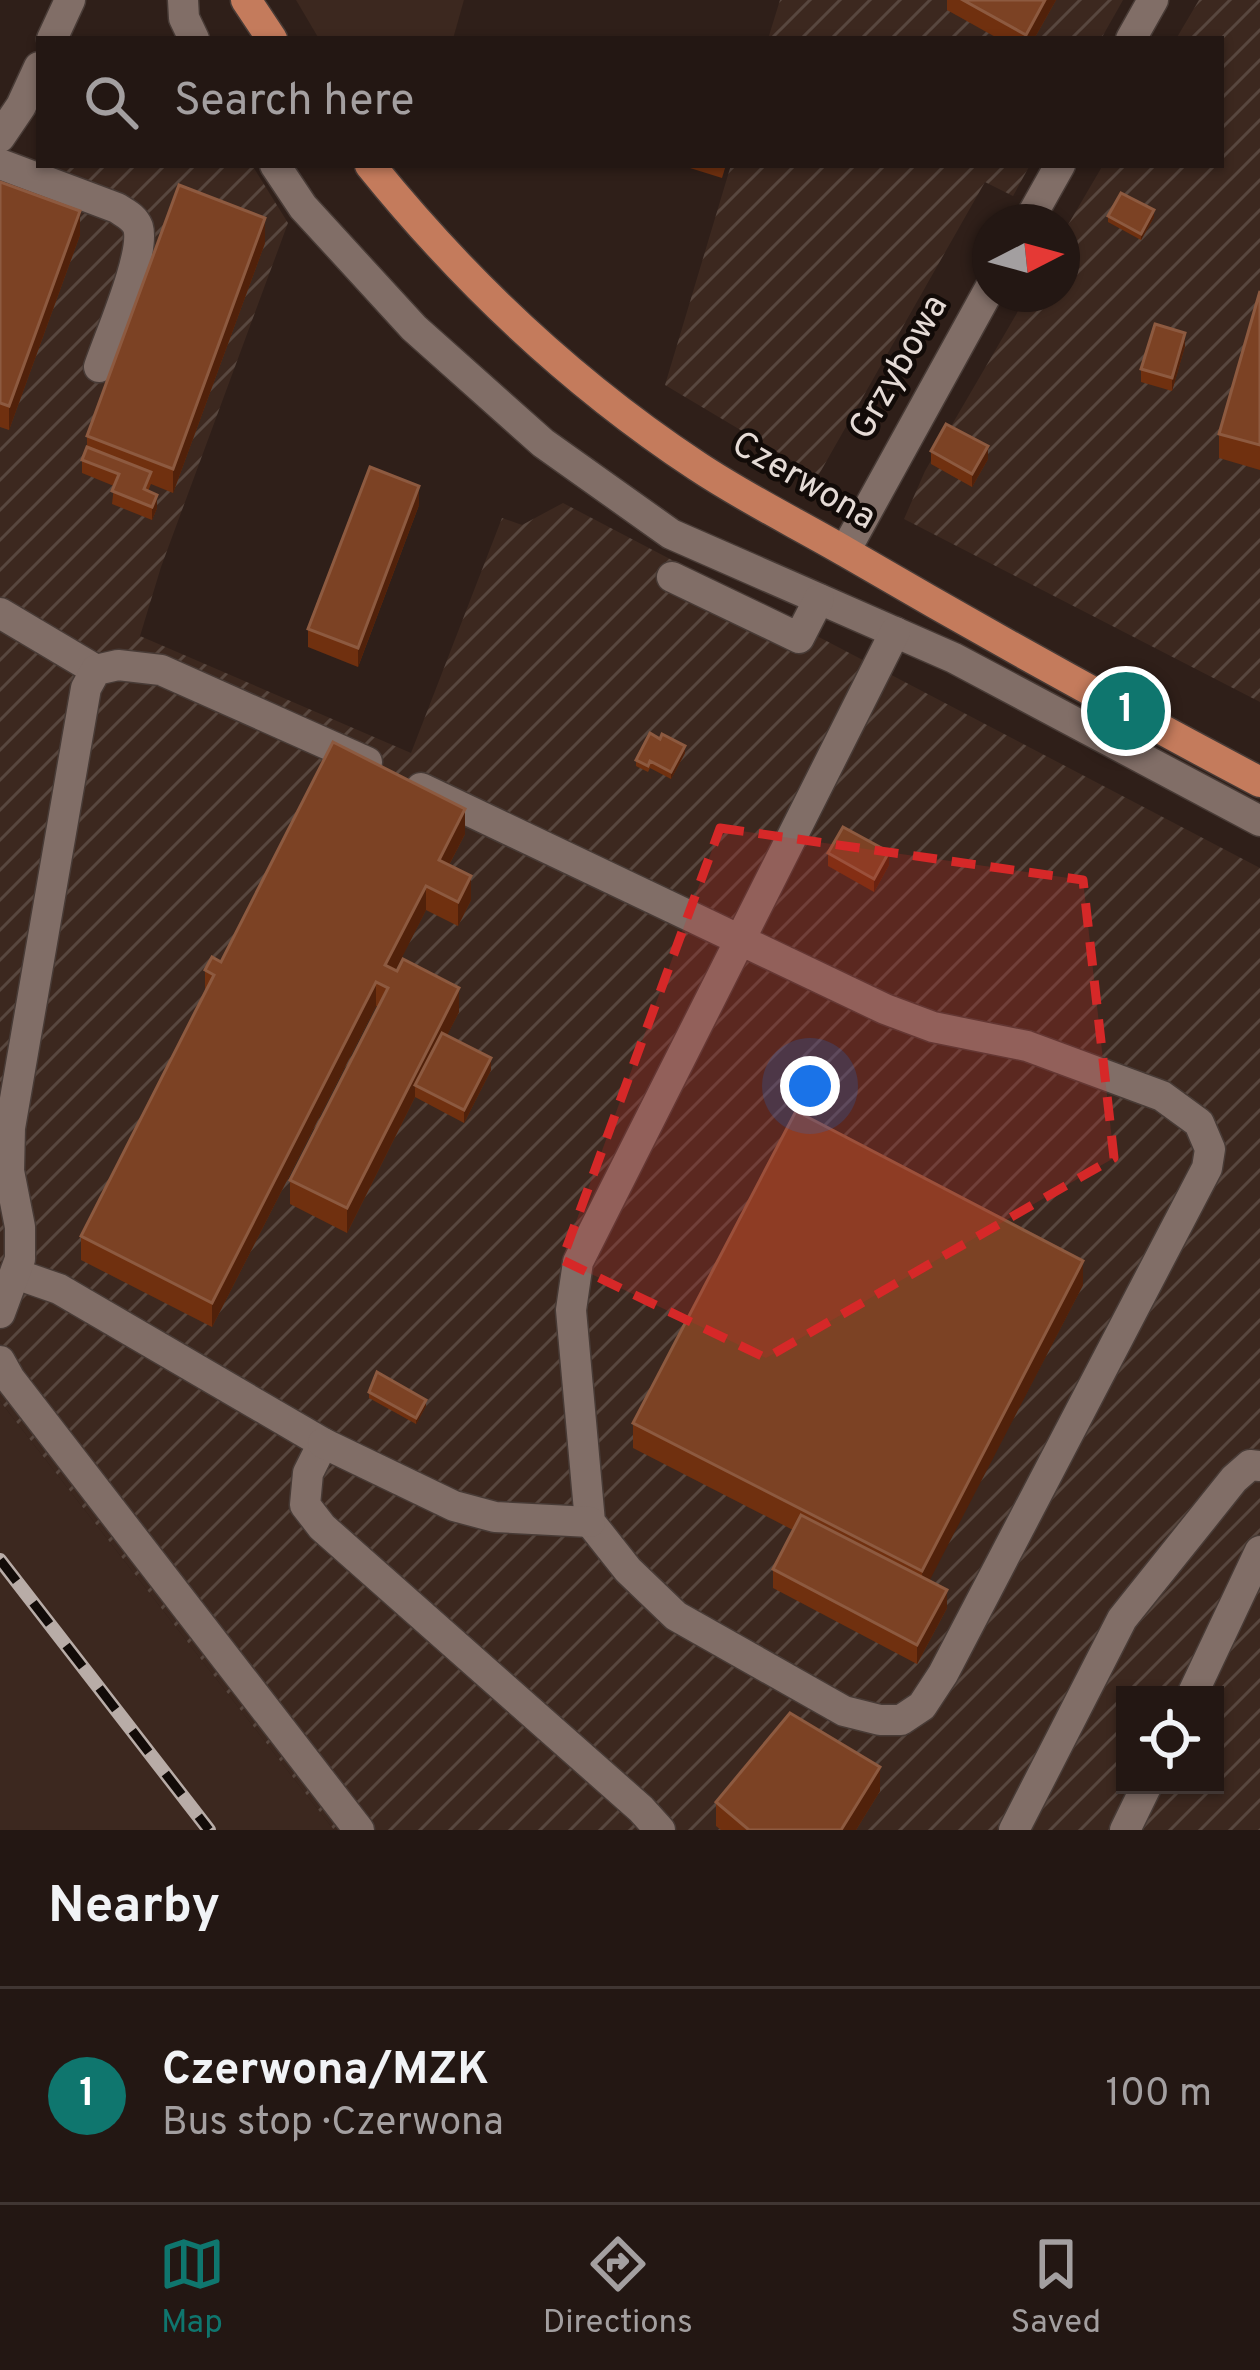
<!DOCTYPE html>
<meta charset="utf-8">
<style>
body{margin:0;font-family:Overpass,sans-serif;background:#2b201c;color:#f1f3f6}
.controls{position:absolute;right:36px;bottom:36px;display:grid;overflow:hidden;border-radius:0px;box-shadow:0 3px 9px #0004}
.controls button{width:108px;height:108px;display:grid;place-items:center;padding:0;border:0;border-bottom:3px solid #403633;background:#231713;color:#f1f3f6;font:60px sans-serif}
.compass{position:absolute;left:972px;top:204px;width:108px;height:108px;border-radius:50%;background:#231713;box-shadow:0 3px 9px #0004;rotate:84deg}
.you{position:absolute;left:810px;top:1086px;width:42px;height:42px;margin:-30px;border:9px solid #fff;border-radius:50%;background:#1a73e8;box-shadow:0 0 0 18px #1a73e833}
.badge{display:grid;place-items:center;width:78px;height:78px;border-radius:50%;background:#0f766e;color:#fff;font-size:39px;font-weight:700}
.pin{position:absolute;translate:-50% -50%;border:6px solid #fff;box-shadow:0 3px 12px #0006}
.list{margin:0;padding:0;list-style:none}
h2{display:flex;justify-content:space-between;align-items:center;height:156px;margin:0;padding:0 48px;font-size:51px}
h2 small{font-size:39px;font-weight:400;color:#a39fa0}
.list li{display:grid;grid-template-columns:78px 1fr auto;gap:36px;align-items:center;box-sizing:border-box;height:216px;padding:0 48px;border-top:3px solid #403633}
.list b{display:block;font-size:45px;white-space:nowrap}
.list p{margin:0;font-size:39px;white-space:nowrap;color:#a39fa0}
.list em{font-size:39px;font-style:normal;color:#a39fa0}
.icon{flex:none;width:66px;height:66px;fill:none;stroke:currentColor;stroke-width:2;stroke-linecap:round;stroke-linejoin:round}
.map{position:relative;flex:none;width:1260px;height:1830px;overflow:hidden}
.search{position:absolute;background:#231713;box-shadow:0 3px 9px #0004;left:36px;right:36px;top:36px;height:132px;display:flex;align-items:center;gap:30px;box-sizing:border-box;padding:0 42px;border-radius:0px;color:#a39fa0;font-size:45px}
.sheet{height:372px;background:#231713}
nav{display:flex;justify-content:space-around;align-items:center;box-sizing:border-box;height:168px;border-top:3px solid #403633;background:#231713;font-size:33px;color:#a39fa0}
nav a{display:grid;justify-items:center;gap:6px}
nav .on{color:#0f766e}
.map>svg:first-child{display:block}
</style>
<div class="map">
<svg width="1260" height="1830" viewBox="0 0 1260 1830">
<defs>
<pattern id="industrial-furrows" width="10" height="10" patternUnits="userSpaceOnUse" patternTransform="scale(3)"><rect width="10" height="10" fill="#3c281f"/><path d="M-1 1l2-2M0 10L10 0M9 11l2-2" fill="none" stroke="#58473f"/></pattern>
</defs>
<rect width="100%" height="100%" fill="#2f1f19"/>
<g fill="#3c281f">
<polygon points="296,0 464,0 453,39 319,39"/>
<polygon points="0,1401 334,1830 0,1830"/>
</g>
<g fill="url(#industrial-furrows)" fill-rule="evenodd">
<polygon points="780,0 1123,0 1101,39 768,39"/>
<polygon points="1199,0 1260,0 1260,702 904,519 925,471 1028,294 1062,294 1062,235 1103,165 1221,165 1221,39 1176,39"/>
<path d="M41,165H252L288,223L161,567L140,636L411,753L502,518L522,525L563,503L1260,868V1830H334L0,1401V196H27ZM1125,1695H1215V1785H1125Z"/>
<polygon points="731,165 1030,165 1013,196 985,182 818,476 665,385"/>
</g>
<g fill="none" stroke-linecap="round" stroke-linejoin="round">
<g stroke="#483b36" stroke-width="33">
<g id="minor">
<polyline points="183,0 184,18 194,39"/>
<polyline points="52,39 70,0"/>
<polyline points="1131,39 1153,0"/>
<polyline points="0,137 21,106 39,67"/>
<path d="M0,164L117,208C126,214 134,217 138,227C146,254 109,337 99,367"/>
<polyline points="275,165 303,207 414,328 543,443 671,534 954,658 1260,821"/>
<polyline points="1028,222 1060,165"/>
<polyline points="845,551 990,288"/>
<polyline points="672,577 799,638 819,599"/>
<polyline points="0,613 96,670"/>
<path d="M421,788L885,1009L933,1027L1027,1046L1162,1096L1199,1123L1210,1149L1207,1168L943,1674L922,1706L901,1720H880L844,1711L676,1616L628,1570L590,1522L571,1310L578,1262C684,1052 788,841 895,632"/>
<polyline points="16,1274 59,1289 323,1443 308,1473 305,1505 322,1527 641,1809 660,1830"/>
<polyline points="0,1313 20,1259 20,1227 9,1171 10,1128 86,688 96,670 118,665 161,670 367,762"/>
<polyline points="0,1361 10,1379 359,1830"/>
<polyline points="323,1443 454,1506 495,1517 590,1522"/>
<polyline points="1192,1695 1260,1551"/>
<polyline points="1014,1830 1122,1619 1234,1479 1250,1465 1260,1466"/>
<polyline points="1125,1830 1147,1785"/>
</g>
</g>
<g stroke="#483b36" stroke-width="33">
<g id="major">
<polyline points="246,0 272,39"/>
<path d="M370,165C463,280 573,384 697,466C745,498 796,523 846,552C983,632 1120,708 1260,782"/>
</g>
</g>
<use href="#minor" stroke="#816e67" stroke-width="30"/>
<use href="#major" stroke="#c47b5c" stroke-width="30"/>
<g stroke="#b8aca7" stroke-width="14">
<polyline id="rail" points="0,1560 209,1830"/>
</g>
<use href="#rail" stroke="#120b08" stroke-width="9" stroke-dasharray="27" stroke-linecap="butt"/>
</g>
<g fill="#70300f">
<polygon points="947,0 1056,0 1034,39 999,39 947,10"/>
<polygon points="690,165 726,165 722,178 690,168"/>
<polygon points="0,182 80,235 9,430 0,427"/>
<polygon points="1108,216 1154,217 1141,240 1108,222"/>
<polygon points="265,243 173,493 151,484 148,491 157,508 152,520 112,504 114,486 82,473 82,460 87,448 87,436"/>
<polygon points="1260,291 1260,470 1219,458 1219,434"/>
<polygon points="1185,346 1172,391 1141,382 1141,369"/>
<polygon points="931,451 988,459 972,487 931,464"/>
<polygon points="419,505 358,667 308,647 308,629"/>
<polygon points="685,753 671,779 650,768 648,772 636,766 636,760"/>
<polygon points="465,834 449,865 471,900 458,926 426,910 395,970 459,1012 447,1035 491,1070 464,1123 415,1097 347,1233 290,1204 290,1180 379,1007 376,1006 212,1327 81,1260 81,1236 205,992 205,970"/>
<polygon points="828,853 889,865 874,892 828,866"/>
<polygon points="1083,1285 929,1580 947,1608 917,1664 773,1588 773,1569 793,1530 633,1448 633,1423"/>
<polygon points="369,1392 426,1406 416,1424 369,1398"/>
<polygon points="880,1791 856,1830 721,1830 716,1826 716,1802"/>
</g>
<g fill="#51210a">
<polygon points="1045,0 1056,0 1034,39 1026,39 1026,35"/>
<polygon points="1154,210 1154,217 1141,240 1141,234"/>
<polygon points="80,211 80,235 9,430 9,406"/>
<polygon points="265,218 265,243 173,493 173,469"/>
<polygon points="1185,333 1185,346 1172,391 1172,378"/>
<polygon points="988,446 988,459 972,487 972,474"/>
<polygon points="419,486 419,505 358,667 358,648"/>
<polygon points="157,495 157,508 152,520 152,507"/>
<polygon points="685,746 685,753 671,779 671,772"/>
<polygon points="465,809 465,834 439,884 439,860"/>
<polygon points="889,852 889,865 874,892 874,879"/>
<polygon points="471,876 471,900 458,926 458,902"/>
<polygon points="426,886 426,910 387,987 385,965"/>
<polygon points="376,982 376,1006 212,1327 212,1303"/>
<polygon points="459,988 459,1012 420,1088 415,1085 415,1097 347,1233 347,1208"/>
<polygon points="491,1058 491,1070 464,1123 464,1110"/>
<polygon points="1083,1261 1083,1285 922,1595 922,1571"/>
<polygon points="426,1400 426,1406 416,1424 416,1418"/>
<polygon points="947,1590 947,1608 917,1664 917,1645"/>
<polygon points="880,1767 880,1791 856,1830 841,1830"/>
</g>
<g fill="#7c4224" stroke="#8d5a40" stroke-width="3">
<polygon points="963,0 1045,0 1026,35"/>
<polygon points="0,182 80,211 9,406 0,403"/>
<polygon points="179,185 265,218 173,469 87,436"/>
<polygon points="1121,193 1154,210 1141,234 1108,216"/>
<polygon points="1260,291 1260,445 1219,434"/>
<polygon points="1155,324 1185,333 1172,378 1141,369"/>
<polygon points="946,424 988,446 972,474 931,451"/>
<polygon points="87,447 151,472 144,489 157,495 152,507 112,491 119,474 82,460"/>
<polygon points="370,467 419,486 358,648 308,629"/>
<polygon points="650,733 660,739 662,734 685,746 671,772 650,761 648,766 636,760"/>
<polygon points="333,742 465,809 439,860 471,876 458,902 426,886 385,965 397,971 403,959 459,988 347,1208 290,1180 388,988 376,982 212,1303 81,1236 214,975 205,970 212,957 221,962"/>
<polygon points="843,827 889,852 874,879 828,853"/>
<polygon points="442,1033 491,1058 464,1110 415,1085"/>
<polygon points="796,1111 1083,1261 922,1571 633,1423"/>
<polygon points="377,1372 426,1400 416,1418 369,1392"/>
<polygon points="801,1515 947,1590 917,1645 773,1569"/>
<polygon points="790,1713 880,1767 841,1830 749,1830 716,1802"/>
</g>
<path fill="#d62828" fill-opacity="0.2" stroke="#d62828" stroke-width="9" stroke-dasharray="24 15" stroke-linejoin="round" d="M720,828L1083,880L1114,1158L766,1358L562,1260Z"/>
<g text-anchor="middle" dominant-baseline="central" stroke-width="9" stroke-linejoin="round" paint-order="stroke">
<g font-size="36" fill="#e5dbd6" stroke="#120b08">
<text transform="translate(900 368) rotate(-60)">Grzybowa</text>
<text transform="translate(803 482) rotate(30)">Czerwona</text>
</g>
</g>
</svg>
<div class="controls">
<button><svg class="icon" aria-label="locate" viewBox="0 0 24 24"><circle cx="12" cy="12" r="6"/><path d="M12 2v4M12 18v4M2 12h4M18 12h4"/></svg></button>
</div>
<svg class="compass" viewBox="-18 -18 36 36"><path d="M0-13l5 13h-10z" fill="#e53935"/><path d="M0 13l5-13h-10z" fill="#a39fa0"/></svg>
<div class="you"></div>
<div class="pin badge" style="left:1126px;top:711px">1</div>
<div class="search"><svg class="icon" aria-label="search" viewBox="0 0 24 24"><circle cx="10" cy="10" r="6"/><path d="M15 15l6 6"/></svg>Search here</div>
</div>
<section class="sheet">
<h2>Nearby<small></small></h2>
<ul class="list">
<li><span class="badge">1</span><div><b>Czerwona/MZK</b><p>Bus stop · Czerwona</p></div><em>100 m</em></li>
</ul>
</section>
<nav>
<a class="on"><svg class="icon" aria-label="map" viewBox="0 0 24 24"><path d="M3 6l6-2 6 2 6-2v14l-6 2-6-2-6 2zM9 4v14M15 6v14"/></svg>Map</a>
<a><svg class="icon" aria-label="directions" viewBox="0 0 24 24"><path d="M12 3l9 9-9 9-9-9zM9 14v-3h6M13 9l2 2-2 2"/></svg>Directions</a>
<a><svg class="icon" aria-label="saved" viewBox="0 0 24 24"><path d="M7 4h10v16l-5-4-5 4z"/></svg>Saved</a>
</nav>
